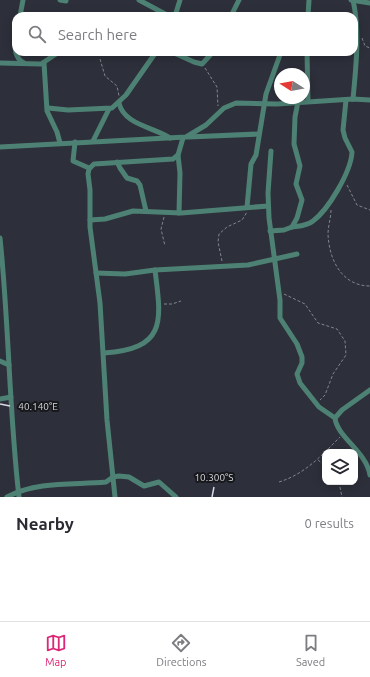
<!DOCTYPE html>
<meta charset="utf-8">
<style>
body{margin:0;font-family:Ubuntu,sans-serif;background:#f7f7f7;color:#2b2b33}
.controls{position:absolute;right:12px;bottom:12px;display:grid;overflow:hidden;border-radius:8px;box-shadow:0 2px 10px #0003}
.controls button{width:36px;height:36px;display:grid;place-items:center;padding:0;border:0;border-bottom:1px solid #e1e1e2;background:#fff;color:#2b2b33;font:20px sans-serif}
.compass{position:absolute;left:274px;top:68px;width:36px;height:36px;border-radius:50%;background:#fff;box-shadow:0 2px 10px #0003;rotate:281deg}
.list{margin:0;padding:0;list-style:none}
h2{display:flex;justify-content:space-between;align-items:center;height:52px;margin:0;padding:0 16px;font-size:17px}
h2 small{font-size:13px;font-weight:400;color:#7c7c81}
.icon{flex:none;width:22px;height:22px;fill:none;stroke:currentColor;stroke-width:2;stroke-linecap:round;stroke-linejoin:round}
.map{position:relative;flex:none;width:370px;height:497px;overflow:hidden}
.search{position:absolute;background:#fff;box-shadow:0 2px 10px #0003;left:12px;right:12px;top:12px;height:44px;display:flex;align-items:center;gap:10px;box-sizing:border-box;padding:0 14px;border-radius:12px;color:#7c7c81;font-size:15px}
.sheet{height:124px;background:#fff}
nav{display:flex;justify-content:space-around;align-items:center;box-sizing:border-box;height:56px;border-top:1px solid #e1e1e2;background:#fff;font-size:11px;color:#7c7c81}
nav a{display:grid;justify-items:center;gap:2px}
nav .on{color:#db2777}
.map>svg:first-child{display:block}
</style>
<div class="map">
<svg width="370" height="497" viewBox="0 0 370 497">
<rect width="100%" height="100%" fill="#2d2f3a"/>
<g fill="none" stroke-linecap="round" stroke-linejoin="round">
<g stroke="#83858e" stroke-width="1" stroke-dasharray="3 2" stroke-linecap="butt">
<polyline points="362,38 365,46 370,48"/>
<polyline points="100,59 105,76 117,86 119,96"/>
<polyline points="205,68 217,87 218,106"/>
<polyline points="347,185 357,205 370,210"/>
<path d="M331,210C331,218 328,226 328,234C329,260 342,286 370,286"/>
<polyline points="164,217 161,229 165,246"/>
<polyline points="222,261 218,242 219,234 227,227 242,220 247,212"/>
<polyline points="284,294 305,304 318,323 337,329 345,341 346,355 333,374 325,395 320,400"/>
<polyline points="164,304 172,304 181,301"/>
<polyline points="318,460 325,466"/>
<path d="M279,482C305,474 321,456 340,437"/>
<polyline points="339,482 342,497"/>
</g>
<g stroke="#4d8174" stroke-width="5">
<polyline points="60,0 66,1"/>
<polyline points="139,0 169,16"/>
<polyline points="351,0 370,3"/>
<path d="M353,0C360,31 356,67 353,99"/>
<polyline points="20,16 23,0"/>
<polyline points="175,16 180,0"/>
<polyline points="231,16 239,0"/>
<polyline points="308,16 309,0"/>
<path d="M16,35C15,46 13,57 24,63"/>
<polyline points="172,52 194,62 202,64 213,52"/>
<polyline points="307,52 308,101"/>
<polyline points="0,63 41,64 59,52"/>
<polyline points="44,63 47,111 57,132 60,143"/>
<path d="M119,103C124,125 154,127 170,138"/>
<polyline points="48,108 68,110 112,108 126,95 156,52"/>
<polyline points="188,137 259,134"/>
<polyline points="93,141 109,109"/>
<polyline points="75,142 73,161 89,168"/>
<polyline points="0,147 186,137 206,125 224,108 236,103 277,104 353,99 370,100"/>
<polyline points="271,151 268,193 269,218 280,300 280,318 297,344 302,357 302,363 297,374 300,383 319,407 335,418"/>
<polyline points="178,155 180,173 179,213"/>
<polyline points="117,162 120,168 127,178 137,181 140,185 146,211"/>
<polyline points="247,207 251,164 256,155 266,94 281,52"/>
<polyline points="90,220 105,219 133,211 181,213 268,206"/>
<path d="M292,227C299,226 307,226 313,221C328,210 351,172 352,152L345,138L343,130L346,100"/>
<polyline points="270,231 284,230 292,227 297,218 302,200 296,184 300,166 294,144 295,117 298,102"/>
<path d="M0,238C9,324 9,411 19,497"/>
<polyline points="96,273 125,274 155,270 248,265 297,254"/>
<path d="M104,353C168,349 161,319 155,270"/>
<polyline points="0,361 9,365"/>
<path d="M370,390L342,410L335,418C337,437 366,451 370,475"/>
<polyline points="0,399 11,397"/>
<path d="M7,497C38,481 73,485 106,482L113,477L119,476L129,477L144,486L159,482L176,497"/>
<polyline points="115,497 107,420 100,303 90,227 90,190 88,174 89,169 94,164 173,159 178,155 183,138"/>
</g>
</g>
<path fill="none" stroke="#d9dbe1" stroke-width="1.5" d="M0,404L10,406M212,497L214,487"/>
<g font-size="10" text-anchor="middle" fill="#d9dbe1" stroke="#16181c" stroke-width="4" stroke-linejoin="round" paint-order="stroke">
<text x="38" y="410">40.140°E</text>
<text x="214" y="481">10.300°S</text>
</g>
</svg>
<div class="controls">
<button><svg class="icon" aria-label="layers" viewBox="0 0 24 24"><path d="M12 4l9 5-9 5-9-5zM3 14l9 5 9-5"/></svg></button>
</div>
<svg class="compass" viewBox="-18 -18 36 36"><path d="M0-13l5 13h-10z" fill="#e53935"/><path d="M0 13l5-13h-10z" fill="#7c7c81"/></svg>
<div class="search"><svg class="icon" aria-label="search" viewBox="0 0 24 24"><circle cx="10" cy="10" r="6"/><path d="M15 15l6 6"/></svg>Search here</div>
</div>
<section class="sheet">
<h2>Nearby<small>0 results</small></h2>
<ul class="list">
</ul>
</section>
<nav>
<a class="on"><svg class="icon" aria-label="map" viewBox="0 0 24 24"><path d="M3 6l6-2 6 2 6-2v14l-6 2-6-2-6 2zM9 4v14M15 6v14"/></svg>Map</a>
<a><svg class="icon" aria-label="directions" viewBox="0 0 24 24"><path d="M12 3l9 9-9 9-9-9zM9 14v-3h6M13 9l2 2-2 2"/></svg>Directions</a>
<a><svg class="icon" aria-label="saved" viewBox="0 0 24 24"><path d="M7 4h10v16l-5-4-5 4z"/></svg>Saved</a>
</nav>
